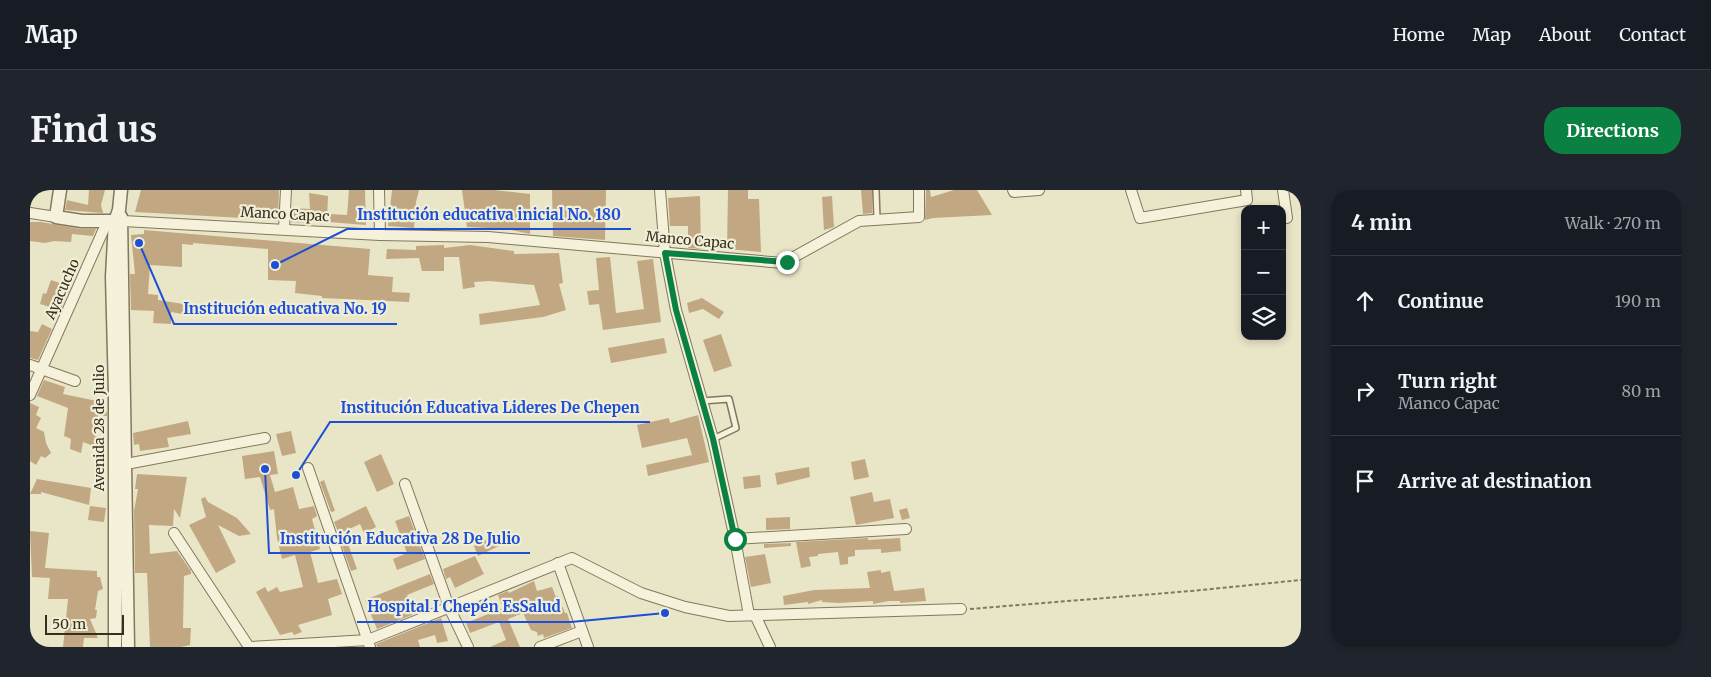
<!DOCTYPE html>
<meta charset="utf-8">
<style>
body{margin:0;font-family:Merriweather,serif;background:#20242c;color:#f1f3f6}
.controls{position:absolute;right:15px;top:15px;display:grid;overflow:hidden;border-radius:10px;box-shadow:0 2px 8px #0003}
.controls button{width:45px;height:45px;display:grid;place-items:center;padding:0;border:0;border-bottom:1px solid #363941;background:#171b24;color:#f1f3f6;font:25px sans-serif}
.scale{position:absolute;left:15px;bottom:12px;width:79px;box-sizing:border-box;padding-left:5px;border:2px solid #352e21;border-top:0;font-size:14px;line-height:18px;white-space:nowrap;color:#352e21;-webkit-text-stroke:4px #f1eed6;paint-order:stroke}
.stop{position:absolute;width:15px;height:15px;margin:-11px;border:4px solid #0b8043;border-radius:50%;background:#fff}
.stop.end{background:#0b8043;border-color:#fff;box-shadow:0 1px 5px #0008}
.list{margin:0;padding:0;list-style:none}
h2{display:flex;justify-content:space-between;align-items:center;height:65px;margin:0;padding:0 20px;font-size:21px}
h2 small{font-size:16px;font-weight:400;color:#9ea1a6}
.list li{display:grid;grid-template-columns:32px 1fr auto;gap:15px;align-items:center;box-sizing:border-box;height:90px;padding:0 20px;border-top:1px solid #363941}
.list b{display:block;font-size:19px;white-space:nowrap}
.list p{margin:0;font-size:16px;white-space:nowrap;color:#9ea1a6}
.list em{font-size:16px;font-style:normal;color:#9ea1a6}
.icon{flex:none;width:28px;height:28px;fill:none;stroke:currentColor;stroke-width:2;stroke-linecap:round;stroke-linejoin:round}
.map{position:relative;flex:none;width:1271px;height:457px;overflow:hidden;border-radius:20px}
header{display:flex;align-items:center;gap:30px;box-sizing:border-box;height:70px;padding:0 25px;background:#171b24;border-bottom:1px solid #363941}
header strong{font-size:24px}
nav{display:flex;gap:28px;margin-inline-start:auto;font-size:18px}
.intro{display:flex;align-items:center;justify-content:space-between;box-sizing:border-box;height:120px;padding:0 30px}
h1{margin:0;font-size:35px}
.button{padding:12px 22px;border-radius:20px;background:#0b8043;color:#fff;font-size:18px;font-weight:700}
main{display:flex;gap:30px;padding:0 30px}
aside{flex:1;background:#171b24;border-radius:20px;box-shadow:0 2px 8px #0003}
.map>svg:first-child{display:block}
</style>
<header>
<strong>Map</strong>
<nav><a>Home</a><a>Map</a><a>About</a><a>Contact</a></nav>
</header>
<div class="intro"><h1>Find us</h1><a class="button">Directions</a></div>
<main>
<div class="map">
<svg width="1271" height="457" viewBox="0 0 1271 457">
<rect width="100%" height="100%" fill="#e9e5c7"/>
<g fill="#c2a882">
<polygon points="59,0 75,0 71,15 73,23 35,20 37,10 58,15"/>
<polygon points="111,0 249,0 248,30 105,22"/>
<polygon points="319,0 335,0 336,35 299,32 300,24 317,25"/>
<polygon points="362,0 389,0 386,12 384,38 358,36"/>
<polygon points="432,0 464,0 500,4 500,44 477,39 437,37"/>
<polygon points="522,0 576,0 575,50 523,46"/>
<polygon points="698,0 718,0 718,9 729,9 731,62 697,59"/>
<polygon points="831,0 842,0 842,23 833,24"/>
<polygon points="896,0 900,0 901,7 924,0 947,0 962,25 903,28 895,30"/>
<polygon points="279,3 298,6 297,31 278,30 279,33 261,32 262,18 280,19"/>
<polygon points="670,6 671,59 658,58 658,36 640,36 638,8"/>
<polygon points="802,6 804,37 794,40 792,7"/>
<polygon points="0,32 11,32 51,39 66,39 63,46 42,44 41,52 24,51 15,53 0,51"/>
<polygon points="114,40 340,59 338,85 363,87 362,102 380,103 379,112 292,108 292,106 265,103 266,91 238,90 238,59 163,53 163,55 152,54 152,77 120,75 118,104 128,105 128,110 160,115 158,125 141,122 141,134 123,133 124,121 101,120 100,84 105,84 101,45 114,44"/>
<polygon points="414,55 414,58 440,55 484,61 484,64 529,63 533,93 529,94 536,120 513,127 450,135 449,124 510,115 504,95 459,91 444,92 445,97 433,99 429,67 414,67 414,81 392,81 389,68 356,69 357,59 386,60 386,56"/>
<polygon points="580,67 586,123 614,119 607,71 623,69 631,132 573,140 569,114 559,115 557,101 569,100 566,68"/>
<polygon points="21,90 41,97 30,120 10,114 13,103 16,104"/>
<polygon points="672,108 694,122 689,129 673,119 659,123 657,113"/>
<polygon points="12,134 22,139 8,170 0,168 0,141 8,142"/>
<polygon points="691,144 702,176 684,182 673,150"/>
<polygon points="634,148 637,163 581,173 578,158"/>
<polygon points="14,190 35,197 33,204 67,211 67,219 77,222 77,226 68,226 66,257 53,252 51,263 40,259 41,249 34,246 38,218 7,206"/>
<polygon points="0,213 9,217 6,225 11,228 6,238 14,242 16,253 21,263 15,268 11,266 6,275 0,271"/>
<polygon points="668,225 679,272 618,286 616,275 662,265 657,248 612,258 607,235 639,228 640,233"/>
<polygon points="158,231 161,244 137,248 139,257 110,261 109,254 104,255 103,243"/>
<polygon points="261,241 266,263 252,266 246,244"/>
<polygon points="244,261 248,284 240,285 245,302 263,297 269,319 284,316 287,326 282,329 290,359 280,362 288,393 307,389 312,404 298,409 302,425 268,435 272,442 264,445 262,442 250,445 226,402 235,397 238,402 247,397 250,402 273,397 265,365 252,369 247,348 244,319 240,320 230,287 215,289 212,266"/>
<polygon points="351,264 364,294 347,302 334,272"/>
<polygon points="835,269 839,287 824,290 821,272"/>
<polygon points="779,277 780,287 747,295 745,283"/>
<polygon points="107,284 157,287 150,328 144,319 143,336 119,335 120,364 147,361 161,381 161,384 154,386 153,438 161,438 160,455 151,457 120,457 117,383 105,383 104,321 108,299 105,299"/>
<polygon points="730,285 731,297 714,299 713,287"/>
<polygon points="7,289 61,298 59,315 11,302 11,304 0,304"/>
<polygon points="294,290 305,321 301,322 290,292"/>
<polygon points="842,302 844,312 860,309 864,328 826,335 820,307"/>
<polygon points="175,307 178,312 207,328 221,344 209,346 188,335 206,372 186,383 159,335 176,327 171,309"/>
<polygon points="60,316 76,318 74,332 58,330"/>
<polygon points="336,316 346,337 334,343 330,334 309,344 304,332"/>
<polygon points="877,318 880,328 872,330 869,320"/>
<polygon points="379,326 395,369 367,380 363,369 377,363 365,331"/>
<polygon points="760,327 760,339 736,340 736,328"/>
<polygon points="0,341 19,343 15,378 67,381 67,387 70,387 73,399 68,401 65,420 67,420 66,428 60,429 68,448 54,448 53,457 33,457 38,409 18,409 20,388 2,387"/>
<polygon points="466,345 471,355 448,366 444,356"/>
<polygon points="838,348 838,350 870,348 871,361 851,363 851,359 825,360 825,366 818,367 818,374 810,375 808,362 788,364 788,366 779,367 781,376 771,378 766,352"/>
<polygon points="317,351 327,379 321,381 311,353"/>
<polygon points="761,353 761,356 734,358 734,354"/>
<polygon points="735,364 741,393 721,397 715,367"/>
<polygon points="445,366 454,384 425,398 420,387 416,389 413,379"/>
<polygon points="851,380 851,383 860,381 864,401 894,398 896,411 870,413 870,411 859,411 843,414 843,411 809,413 792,412 792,410 778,414 778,412 754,415 753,406 784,400 840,398 837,382"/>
<polygon points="400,384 404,394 377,405 384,422 382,425 347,439 335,410"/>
<polygon points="504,391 507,401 522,397 526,407 528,406 535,423 537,423 542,438 514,448 513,444 508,446 507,442 501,440 493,423 478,429 490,457 460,457 476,450 469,432 440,443 436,433 473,418 468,405 478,401 479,403"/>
<polygon points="411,428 418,451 407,453 405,445 388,450 390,457 347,457 346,454"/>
</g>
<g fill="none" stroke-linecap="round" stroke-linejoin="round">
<g stroke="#82785f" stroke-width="8">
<g id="service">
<polyline points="846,0 847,29"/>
<polyline points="672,211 699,209 706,238 683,249"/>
</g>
</g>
<g stroke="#82785f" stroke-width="12">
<g id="minor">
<polyline points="349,0 350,45"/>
<polyline points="630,0 635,63 646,120 683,249 705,349 719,425"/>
<polyline points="983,0 984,2 1009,0"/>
<polyline points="1101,0 1110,28 1217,10 1216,0"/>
<polyline points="1253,0 1257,28"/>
<polyline points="0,23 26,27"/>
<polyline points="93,31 350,45 458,47 753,73 829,31 889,27 889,0"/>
<polyline points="254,39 256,0"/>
<polyline points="0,175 45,191"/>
<polyline points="0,205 77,32"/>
<polyline points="96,274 235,248"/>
<polyline points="278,278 340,457"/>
<polyline points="375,294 419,417 438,457"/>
<polyline points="144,343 219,457"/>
<polyline points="705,349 876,339"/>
<polyline points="528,373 558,457"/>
<polyline points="725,425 740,457"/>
<polyline points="221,457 338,450 542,368 611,403 655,417 699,426 931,419"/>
<polyline points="510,457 552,441"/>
</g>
</g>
<g stroke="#82785f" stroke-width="15">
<g id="tertiary">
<polyline points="30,0 26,27 52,31 93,31"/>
<polyline points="91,27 98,457"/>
<polyline points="85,457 85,202 82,87 85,31 89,20 91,0"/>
</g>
</g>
<polyline stroke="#82785f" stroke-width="2" stroke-dasharray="4 2.5" stroke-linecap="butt" points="940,419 1161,401 1271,390"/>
<use href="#service" stroke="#f5f1da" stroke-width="5"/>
<use href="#minor" stroke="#f5f1da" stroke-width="10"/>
<use href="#tertiary" stroke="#f5f1da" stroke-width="12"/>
</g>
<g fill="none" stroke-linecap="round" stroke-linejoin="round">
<polyline stroke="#0b8043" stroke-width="6" points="705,349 683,249 646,120 635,63 757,72"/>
</g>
<g text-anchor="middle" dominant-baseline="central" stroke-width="4.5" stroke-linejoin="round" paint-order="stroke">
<g font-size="14" fill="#352e21" stroke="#f1eed6">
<text transform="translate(255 24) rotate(3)">Manco Capac</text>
<text transform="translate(660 50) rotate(5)">Manco Capac</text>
<text transform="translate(32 99) rotate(-66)">Ayacucho</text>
<text transform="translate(69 238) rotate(-90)">Avenida 28 de Julio</text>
</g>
</g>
<path fill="none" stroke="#1d4ed8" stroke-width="2" d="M245 75L317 39H601M109 53L144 134H367M266 285L300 232H620M235 279L239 363H500M635 423L541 432H327"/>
<g fill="#1d4ed8" stroke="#f1eed6" stroke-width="2">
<circle cx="245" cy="75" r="5"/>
<circle cx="109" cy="53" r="5"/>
<circle cx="266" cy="285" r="5"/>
<circle cx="235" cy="279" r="5"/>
<circle cx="635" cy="423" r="5"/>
</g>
<g font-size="15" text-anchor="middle" font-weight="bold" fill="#1d4ed8" stroke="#f1eed6" stroke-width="4.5" stroke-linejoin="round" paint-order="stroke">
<text x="459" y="30">Institución educativa inicial No. 180</text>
<text x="255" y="124">Institución educativa No. 19</text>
<text x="460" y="223">Institución Educativa Lideres De Chepen</text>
<text x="370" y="354">Institución Educativa 28 De Julio</text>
<text x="434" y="422">Hospital I Chepén EsSalud</text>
</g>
</svg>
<div class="controls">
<button>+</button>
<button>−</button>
<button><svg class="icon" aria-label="layers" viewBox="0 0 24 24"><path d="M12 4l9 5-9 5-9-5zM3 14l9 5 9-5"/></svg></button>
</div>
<div class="scale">50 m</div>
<div class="stop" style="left:705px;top:349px"></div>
<div class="stop end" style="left:757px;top:72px"></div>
</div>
<aside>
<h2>4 min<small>Walk · 270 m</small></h2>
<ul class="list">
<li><svg class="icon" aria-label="ahead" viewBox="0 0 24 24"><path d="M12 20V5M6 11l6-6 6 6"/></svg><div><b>Continue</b></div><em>190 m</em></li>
<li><svg class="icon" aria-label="right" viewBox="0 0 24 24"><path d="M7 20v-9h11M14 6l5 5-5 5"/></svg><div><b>Turn right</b><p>Manco Capac</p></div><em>80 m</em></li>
<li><svg class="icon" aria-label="arrive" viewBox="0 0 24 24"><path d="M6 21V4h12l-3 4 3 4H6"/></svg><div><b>Arrive at destination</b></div></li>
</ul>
</aside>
</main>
